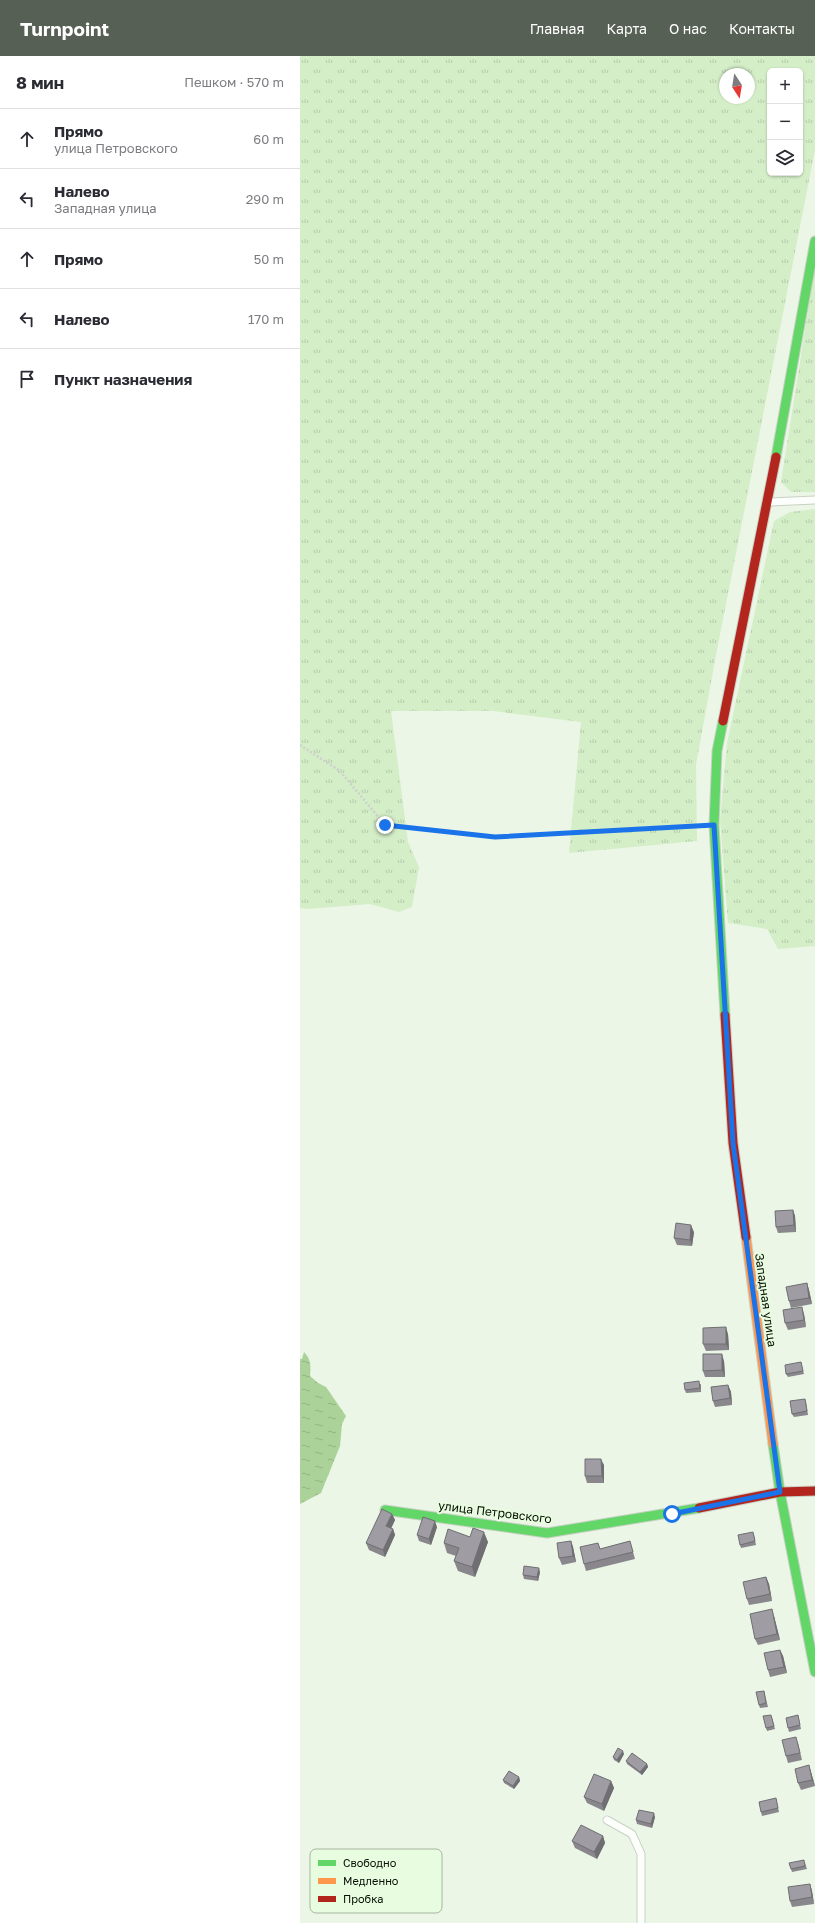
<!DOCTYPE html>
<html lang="ru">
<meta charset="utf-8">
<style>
body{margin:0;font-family:"Golos Text",sans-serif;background:#f7f7f7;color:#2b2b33}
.controls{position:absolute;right:12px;top:12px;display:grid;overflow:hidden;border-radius:6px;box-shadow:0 1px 3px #0004}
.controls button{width:36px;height:36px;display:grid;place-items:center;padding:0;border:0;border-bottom:1px solid #e1e1e2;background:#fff;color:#2b2b33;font:20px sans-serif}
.compass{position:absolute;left:419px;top:12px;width:36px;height:36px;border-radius:50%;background:#fff;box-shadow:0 1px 3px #0004;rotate:168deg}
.stop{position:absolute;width:12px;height:12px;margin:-9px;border:3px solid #1a73e8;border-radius:50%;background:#fff}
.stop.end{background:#1a73e8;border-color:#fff;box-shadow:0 1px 4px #0008}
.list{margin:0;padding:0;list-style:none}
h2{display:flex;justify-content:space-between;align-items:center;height:52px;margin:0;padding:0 16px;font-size:17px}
h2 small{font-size:13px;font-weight:400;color:#7c7c81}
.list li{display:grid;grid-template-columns:26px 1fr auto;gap:12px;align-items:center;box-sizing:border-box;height:60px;padding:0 16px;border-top:1px solid #e1e1e2}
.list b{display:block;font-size:15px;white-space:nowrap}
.list p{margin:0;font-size:13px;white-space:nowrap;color:#7c7c81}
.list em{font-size:13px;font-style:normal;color:#7c7c81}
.icon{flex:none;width:22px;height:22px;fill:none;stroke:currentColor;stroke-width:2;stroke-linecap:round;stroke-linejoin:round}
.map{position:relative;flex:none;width:515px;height:1867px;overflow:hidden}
header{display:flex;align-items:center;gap:24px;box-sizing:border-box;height:56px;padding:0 20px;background:#576054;color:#fff}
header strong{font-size:19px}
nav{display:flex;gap:22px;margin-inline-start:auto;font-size:14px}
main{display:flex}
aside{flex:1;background:#fff}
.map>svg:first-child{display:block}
</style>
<header>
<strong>Turnpoint</strong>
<nav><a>Главная</a><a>Карта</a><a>О нас</a><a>Контакты</a></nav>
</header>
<main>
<aside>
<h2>8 мин<small>Пешком · 570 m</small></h2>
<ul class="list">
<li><svg class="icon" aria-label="ahead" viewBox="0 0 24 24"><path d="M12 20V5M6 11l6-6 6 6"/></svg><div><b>Прямо</b><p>улица Петровского</p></div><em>60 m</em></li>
<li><svg class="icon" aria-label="left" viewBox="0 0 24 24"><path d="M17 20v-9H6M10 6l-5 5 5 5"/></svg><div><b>Налево</b><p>Западная улица</p></div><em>290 m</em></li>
<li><svg class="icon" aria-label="ahead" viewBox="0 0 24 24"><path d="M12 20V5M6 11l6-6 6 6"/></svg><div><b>Прямо</b></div><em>50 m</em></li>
<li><svg class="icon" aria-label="left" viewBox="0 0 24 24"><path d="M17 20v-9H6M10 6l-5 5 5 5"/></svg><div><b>Налево</b></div><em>170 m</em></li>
<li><svg class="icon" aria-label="arrive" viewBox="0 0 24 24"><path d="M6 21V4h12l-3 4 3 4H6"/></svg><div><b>Пункт назначения</b></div></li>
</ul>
</aside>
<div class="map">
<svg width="515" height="1867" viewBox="0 0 515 1867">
<defs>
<pattern id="grass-tufts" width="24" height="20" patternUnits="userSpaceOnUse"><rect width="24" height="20" fill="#d4eec8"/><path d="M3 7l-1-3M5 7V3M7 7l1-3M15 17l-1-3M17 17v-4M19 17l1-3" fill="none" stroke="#b4cbaa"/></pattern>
<pattern id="water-ripples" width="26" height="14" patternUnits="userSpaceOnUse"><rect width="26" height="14" fill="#abd299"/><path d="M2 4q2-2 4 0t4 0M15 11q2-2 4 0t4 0" fill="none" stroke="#92b382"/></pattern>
</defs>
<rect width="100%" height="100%" fill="#ebf6e6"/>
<g fill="url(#grass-tufts)" fill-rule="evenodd">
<path d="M0,0H515V94L416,599L396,709L397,785L269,797L281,666L193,655H91L108,786L119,811L112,851L99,856L70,848L8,853L0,852ZM470,15H500V117H470ZM425,18H449V42H425Z"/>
<polygon points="515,211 515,436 491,436 481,426"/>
<polygon points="515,453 515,890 478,893 467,873 428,867 420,764 427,687 474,465 490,456"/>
</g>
<path fill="url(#water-ripples)" d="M4,1296C11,1303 11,1310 10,1320L18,1327L26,1331L46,1360L42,1368L40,1390L21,1437L0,1448V1303H2Z"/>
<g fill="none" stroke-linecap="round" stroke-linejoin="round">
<g stroke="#c9d1c5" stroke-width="9">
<g id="lane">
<polyline points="470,446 515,444"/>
<polyline points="307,1764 332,1778 341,1798 341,1867"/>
</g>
</g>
<g stroke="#c9d1c5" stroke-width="11">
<g id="fast">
<polyline points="476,401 515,185"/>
<polyline points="423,665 417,695 414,769 425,959"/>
<polyline points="473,1388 480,1436 515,1616"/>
<polyline points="85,1454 247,1477 399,1452"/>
</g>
</g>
<g stroke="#c9d1c5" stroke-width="11">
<polyline id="slow" points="446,1181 473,1388"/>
</g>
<g stroke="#c9d1c5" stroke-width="11">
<g id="jam">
<polyline points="423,665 476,401"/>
<polyline points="425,959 433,1087 446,1181"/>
<polyline points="399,1452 480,1436 515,1435"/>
</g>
</g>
<polyline stroke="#cdd0cc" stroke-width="2.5" stroke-dasharray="2 2" stroke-linecap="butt" points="0,689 40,715 85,769 195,781 399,770"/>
<use href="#lane" stroke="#fcfefb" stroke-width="7"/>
<use href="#fast" stroke="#63d668" stroke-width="9"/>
<use href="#slow" stroke="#ff974d" stroke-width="9"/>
<use href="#jam" stroke="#b3261e" stroke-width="9"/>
</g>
<g fill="#89878c">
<polygon points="493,1154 495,1160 496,1176 478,1177 476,1171"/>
<polygon points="394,1176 392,1190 377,1189 374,1182"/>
<polygon points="507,1227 509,1234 512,1248 491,1252 489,1245"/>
<polygon points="504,1258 506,1271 488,1274 485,1267"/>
<polygon points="428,1278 429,1294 406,1295 403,1288"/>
<polygon points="424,1305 425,1321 405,1321 403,1315"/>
<polygon points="501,1306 504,1318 488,1321 486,1318"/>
<polygon points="401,1328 401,1336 386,1337 385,1334"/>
<polygon points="428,1329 431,1336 432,1349 415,1351 413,1345"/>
<polygon points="505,1343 506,1346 508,1359 494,1361 492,1358"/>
<polygon points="304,1409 304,1427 287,1427 285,1420"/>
<polygon points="92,1458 95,1464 91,1472 93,1473 95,1479 85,1501 69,1494 66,1487"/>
<polygon points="137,1471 131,1489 119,1485 117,1479"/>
<polygon points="454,1479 456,1489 441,1492 440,1489"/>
<polygon points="170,1481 188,1486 175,1521 158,1515 154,1505 156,1500 147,1497 144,1487"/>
<polygon points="271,1485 273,1491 276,1506 262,1509 259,1502"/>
<polygon points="330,1485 335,1503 286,1515 284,1508 300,1493"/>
<polygon points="240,1516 238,1525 224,1523 223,1519"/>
<polygon points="466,1521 469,1528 472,1545 449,1549 447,1543"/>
<polygon points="474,1560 480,1584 458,1589 455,1583"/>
<polygon points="480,1594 483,1600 487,1617 470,1621 468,1614"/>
<polygon points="464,1635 468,1651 460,1652 459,1649"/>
<polygon points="498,1659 501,1673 489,1676 488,1672"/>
<polygon points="472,1662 475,1673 467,1675 466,1672"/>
<polygon points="498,1687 502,1704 488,1707 486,1700"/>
<polygon points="324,1698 319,1707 314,1704 313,1701"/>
<polygon points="326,1705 347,1708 348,1711 342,1719 327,1708"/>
<polygon points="509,1709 515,1730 501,1734 498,1727"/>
<polygon points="219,1721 220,1725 214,1733 204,1727 203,1724"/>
<polygon points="311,1725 314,1732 304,1755 287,1747 284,1741"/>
<polygon points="476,1742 479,1756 462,1760 461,1756"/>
<polygon points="355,1761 352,1772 337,1768 336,1764"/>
<polygon points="303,1780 305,1787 297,1803 275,1792 272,1785"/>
<polygon points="505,1807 507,1813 492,1816 491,1813"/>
<polygon points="510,1828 512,1835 514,1848 492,1851 490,1845"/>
</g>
<g fill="#6f6e72">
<polygon points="493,1154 495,1160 496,1176 494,1169"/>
<polygon points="391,1169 394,1176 392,1190 390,1184"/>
<polygon points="507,1227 509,1234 512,1248 509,1242"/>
<polygon points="502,1251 504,1258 506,1271 504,1264"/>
<polygon points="426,1271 428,1278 429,1294 426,1288"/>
<polygon points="422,1298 424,1305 425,1321 422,1314"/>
<polygon points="428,1329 431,1336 432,1349 430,1342"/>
<polygon points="301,1403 304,1409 304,1427 302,1420"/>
<polygon points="92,1458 95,1464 89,1477 86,1470"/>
<polygon points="135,1465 137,1471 131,1489 129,1483"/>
<polygon points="93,1473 95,1479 85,1501 83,1494"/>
<polygon points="184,1476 188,1486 175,1521 172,1511"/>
<polygon points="271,1485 273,1491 276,1506 273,1500"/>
<polygon points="239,1512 240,1516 238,1525 237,1521"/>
<polygon points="466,1521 469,1528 472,1545 470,1538"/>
<polygon points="472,1553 474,1560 480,1584 477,1578"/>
<polygon points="480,1594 483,1600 487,1617 484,1611"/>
<polygon points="323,1695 324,1698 319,1707 317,1704"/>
<polygon points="347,1708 348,1711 342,1719 340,1716"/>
<polygon points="509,1709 515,1730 512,1724"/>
<polygon points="219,1721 220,1725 214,1733 213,1730"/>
<polygon points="311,1725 314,1732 304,1755 302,1748"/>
<polygon points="354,1757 355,1761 352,1772 351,1768"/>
<polygon points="303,1780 305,1787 297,1803 294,1796"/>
<polygon points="510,1828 512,1835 514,1848 512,1841"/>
</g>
<g fill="#9f9da3" stroke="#6f6e72">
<polygon points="493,1154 494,1169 476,1171 475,1155"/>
<polygon points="376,1167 391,1169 390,1184 374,1182"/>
<polygon points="507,1227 509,1242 489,1245 486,1231"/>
<polygon points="502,1251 504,1264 485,1267 483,1254"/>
<polygon points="426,1271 426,1288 403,1288 403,1272"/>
<polygon points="403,1298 422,1298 422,1314 403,1315"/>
<polygon points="501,1306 503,1315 486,1318 485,1309"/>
<polygon points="399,1325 400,1332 385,1334 384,1327"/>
<polygon points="428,1329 430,1342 413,1345 411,1331"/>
<polygon points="505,1343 507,1355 492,1358 490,1345"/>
<polygon points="285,1403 301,1403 302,1420 285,1420"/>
<polygon points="82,1453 92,1458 86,1470 93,1473 83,1494 66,1487"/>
<polygon points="123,1461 135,1465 129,1483 117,1479"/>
<polygon points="173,1472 184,1476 172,1511 154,1505 159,1492 144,1487 148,1473 170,1481"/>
<polygon points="453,1476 455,1485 440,1489 438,1479"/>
<polygon points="271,1485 273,1500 259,1502 257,1487"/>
<polygon points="330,1485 333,1496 284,1508 280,1491 298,1487 300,1493"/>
<polygon points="224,1510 239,1512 237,1521 223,1519"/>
<polygon points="466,1521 470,1538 447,1543 443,1526"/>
<polygon points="472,1553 477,1578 455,1583 450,1558"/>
<polygon points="480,1594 484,1611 468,1614 464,1597"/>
<polygon points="464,1635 466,1647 459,1649 456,1636"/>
<polygon points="471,1659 474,1670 466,1672 463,1660"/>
<polygon points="498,1659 500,1669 488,1672 486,1662"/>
<polygon points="496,1681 500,1697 486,1700 482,1684"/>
<polygon points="318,1692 323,1695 317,1704 313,1701"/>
<polygon points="332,1697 347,1708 340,1716 326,1705"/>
<polygon points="509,1709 512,1724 498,1727 495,1713"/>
<polygon points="209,1715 219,1721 213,1730 203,1724"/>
<polygon points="294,1718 311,1725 302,1748 284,1741"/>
<polygon points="476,1742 478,1752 461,1756 459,1746"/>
<polygon points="339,1754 354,1757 351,1768 336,1764"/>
<polygon points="281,1769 303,1780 294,1796 272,1785"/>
<polygon points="504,1804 505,1810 491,1813 489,1807"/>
<polygon points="510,1828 512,1841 490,1845 488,1831"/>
</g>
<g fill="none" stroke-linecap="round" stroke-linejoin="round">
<polyline stroke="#1a73e8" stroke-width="5" points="85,769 195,781 414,769 433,1087 480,1436 372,1458"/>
</g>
<g text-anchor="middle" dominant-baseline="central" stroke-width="4" stroke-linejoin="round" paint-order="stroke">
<g font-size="12" fill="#080f06" stroke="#e8fddf">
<text transform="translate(466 1244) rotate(82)">Западная улица</text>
<text transform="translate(195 1456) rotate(7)">улица Петровского</text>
</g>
</g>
<rect x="10" y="1793" width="132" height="64" rx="6" fill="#e8fddf" stroke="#a5b69e" stroke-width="1"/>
<rect x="18" y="1804" width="18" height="6" fill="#63d668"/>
<rect x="18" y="1822" width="18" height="6" fill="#ff974d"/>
<rect x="18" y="1840" width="18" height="6" fill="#b3261e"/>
<g font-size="11" fill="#080f06">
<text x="43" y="1811">Свободно</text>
<text x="43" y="1829">Медленно</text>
<text x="43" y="1847">Пробка</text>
</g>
</svg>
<div class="controls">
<button>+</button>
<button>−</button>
<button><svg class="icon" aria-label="layers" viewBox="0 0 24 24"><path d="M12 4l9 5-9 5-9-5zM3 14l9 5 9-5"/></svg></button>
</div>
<svg class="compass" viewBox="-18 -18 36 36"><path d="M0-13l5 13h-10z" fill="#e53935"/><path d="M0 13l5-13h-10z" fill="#7c7c81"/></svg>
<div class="stop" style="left:372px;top:1458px"></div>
<div class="stop end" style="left:85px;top:769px"></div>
</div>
</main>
